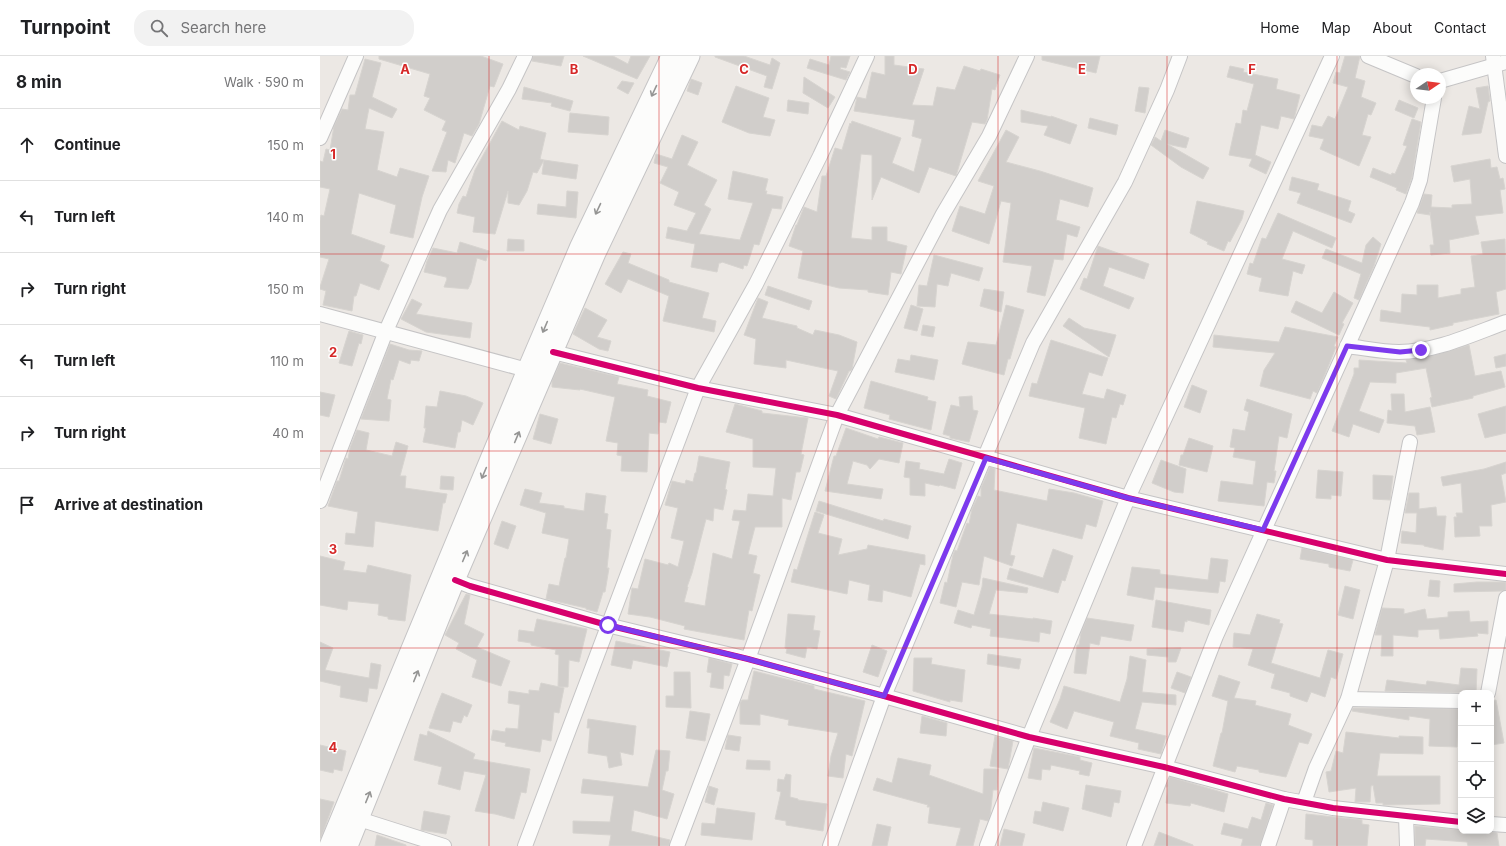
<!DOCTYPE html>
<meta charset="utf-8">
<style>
body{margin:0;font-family:Inter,sans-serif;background:#f2f2f2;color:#202124}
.controls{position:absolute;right:12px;bottom:12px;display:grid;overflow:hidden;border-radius:8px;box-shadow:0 2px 10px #0003}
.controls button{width:36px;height:36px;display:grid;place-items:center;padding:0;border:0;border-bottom:1px solid #e0e0e0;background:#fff;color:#202124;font:20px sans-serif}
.compass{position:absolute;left:1090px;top:12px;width:36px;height:36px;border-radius:50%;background:#fff;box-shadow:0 2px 10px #0003;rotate:77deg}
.stop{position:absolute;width:12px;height:12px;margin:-9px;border:3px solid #7c3aed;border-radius:50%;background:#fff}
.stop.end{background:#7c3aed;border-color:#fff;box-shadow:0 1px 4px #0008}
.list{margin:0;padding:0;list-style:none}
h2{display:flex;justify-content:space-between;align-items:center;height:52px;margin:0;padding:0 16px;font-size:17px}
h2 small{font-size:13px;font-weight:400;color:#757577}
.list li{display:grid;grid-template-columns:26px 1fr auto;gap:12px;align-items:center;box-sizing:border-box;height:72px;padding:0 16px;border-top:1px solid #e0e0e0}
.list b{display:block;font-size:15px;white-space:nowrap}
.list em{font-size:13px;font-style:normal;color:#757577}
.icon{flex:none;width:22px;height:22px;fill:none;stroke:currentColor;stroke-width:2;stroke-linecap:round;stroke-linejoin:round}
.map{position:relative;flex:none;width:1186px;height:790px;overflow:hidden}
header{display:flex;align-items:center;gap:24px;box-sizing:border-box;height:56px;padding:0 20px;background:#fff;border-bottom:1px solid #e0e0e0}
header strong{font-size:19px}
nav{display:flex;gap:22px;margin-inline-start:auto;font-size:14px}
.search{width:280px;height:36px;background:#f2f2f2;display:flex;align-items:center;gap:10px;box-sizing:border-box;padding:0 14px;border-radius:16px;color:#757577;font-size:15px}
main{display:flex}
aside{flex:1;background:#fff}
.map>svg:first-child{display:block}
</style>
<header>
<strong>Turnpoint</strong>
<div class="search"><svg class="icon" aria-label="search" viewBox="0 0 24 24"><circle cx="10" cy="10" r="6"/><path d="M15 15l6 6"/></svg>Search here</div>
<nav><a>Home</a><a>Map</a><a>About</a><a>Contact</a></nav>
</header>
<main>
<aside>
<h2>8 min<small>Walk · 590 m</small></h2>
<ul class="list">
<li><svg class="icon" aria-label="ahead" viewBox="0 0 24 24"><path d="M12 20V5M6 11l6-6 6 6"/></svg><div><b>Continue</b></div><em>150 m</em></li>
<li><svg class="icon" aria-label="left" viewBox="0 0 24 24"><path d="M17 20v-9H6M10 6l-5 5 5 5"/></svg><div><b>Turn left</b></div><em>140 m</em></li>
<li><svg class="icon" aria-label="right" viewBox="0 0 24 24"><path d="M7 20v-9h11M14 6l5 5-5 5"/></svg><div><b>Turn right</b></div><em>150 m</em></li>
<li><svg class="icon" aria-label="left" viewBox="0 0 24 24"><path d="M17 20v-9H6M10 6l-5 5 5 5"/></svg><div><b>Turn left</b></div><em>110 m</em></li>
<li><svg class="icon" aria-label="right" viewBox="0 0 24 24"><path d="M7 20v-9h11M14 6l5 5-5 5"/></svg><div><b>Turn right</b></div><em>40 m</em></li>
<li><svg class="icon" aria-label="arrive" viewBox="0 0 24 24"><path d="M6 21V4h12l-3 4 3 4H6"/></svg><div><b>Arrive at destination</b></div></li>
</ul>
</aside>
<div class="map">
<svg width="1186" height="790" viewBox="0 0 1186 790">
<rect width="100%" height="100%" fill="#ece8e4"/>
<g fill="#d1cecb" stroke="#d7d4d0">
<polygon points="59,0 161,0 183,8 174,31 170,30 159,68 152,80 144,77 135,107 128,104 126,116 112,115 127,76 122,74 126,65 104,54 110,42 104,40 110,18 59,3"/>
<polygon points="213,0 244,0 241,10 212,5"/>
<polygon points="263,0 293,0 308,8 311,0 330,0 317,23"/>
<polygon points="395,0 424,0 450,9 452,2 460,7 452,33 444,31 447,20 395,1"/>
<polygon points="511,0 530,0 526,12 521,11 520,13 530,16 526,24 487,12 490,3 509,9"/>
<polygon points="565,0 574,0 574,9 604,13 592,49 613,50 617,31 635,34 644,10 660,15 661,13 680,19 675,34 672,33 667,64 665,68 652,66 636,120 609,111 599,137 561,121 552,144 552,99 541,98 531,182 552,184 552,171 567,171 567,185 587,190 581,218 571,216 568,239 548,236 548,234 519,232 478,222 483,195 469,190 476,169 477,169 484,151 497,156 502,120 506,120 515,92 522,94 530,67 531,68 532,65 581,82 572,107 594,116 602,83 592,80 595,64 534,55 537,41 546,43 552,16 565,19"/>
<polygon points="722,0 780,0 776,17 722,4"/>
<polygon points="1025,0 1040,0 1035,22 1045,25 1041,41 1056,47 1051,59 1048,58 1042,79 1051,81 1039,110 1000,93 1004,83 989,80 992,69 1002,71 1008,60 1015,63 1028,31 1013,27 1016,16 1020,17"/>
<polygon points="45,3 61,7 52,41 77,53 72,62 49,52 45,73 64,76 57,114 77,121 80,112 109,120 102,141 93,182 70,177 76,149 39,137 31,178 65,190 60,205 69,209 59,234 40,227 36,240 34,240 32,255 3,249 6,235 0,233 0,231 9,203 0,201 0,165 1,159 4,160 10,133 0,131 0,105 3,106 6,93 10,94 14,70 22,53 28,54 30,39 35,39"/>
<polygon points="910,10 924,13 923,16 958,23 956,33 980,39 974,63 961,60 958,73 941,69 935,99 951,106 946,118 929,110 932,103 909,99 916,67 921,68 923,54 927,55 934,28 907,21"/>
<polygon points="484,21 515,41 508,52 483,37"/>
<polygon points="371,23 382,27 378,39 367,35"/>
<polygon points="302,25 314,27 308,38 297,32"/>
<polygon points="416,30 449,42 443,61 455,64 450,80 429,77 402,66"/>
<polygon points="1168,30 1170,45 1168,46 1161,77 1142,79 1149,50 1160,53 1156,32"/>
<polygon points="204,31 253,45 250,55 231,50 232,47 202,43"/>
<polygon points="819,31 829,32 825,57 815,55"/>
<polygon points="468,44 489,47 488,58 467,55"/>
<polygon points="1079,44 1098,52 1094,62 1075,54"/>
<polygon points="701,54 731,61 731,60 757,69 750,88 724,79 728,70 701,66"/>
<polygon points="250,57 289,61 288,79 248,76"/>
<polygon points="770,62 798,69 796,79 768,72"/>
<polygon points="1092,63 1101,66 1092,121 1086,138 1076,134 1077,132 1050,121 1053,112 1071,119 1072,117 1075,118 1087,90 1083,89"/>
<polygon points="182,65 199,74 200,70 226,77 220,103 224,104 217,117 213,116 207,135 199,149 188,147 188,135 175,178 153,176 155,161 137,157 139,148 143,140 146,141 155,114"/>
<polygon points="686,74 699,81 686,106 720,115 773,132 768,151 740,143 736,164 760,171 757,181 747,178 743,204 734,203 725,240 707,236 712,210 683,206 691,147 681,145 669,188 632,175 640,150 665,158 674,130 658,125"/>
<polygon points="845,74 869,82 866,92 847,88 889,112 883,123 861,111 831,89 835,81 841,85"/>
<polygon points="362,79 378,86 367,109 397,124 384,149 391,153 379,178 420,184 433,147 408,143 413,115 448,123 445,135 447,135 446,138 463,141 461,153 452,152 439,189 434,188 427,210 424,209 423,213 402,206 401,207 399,207 397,216 371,211 375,188 346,182 348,171 367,175 376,157 354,149 359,136 340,127 348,111 334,107 336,98 352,103"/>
<polygon points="1170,103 1171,112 1177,111 1180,123 1183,122 1185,133 1180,134 1183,157 1155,160 1159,178 1129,184 1130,197 1111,199 1110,189 1114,189 1110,156 1110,159 1097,157 1104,138 1112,139 1111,151 1132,152 1132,149 1152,148 1150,123 1134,126 1131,110"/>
<polygon points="224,104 258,109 256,123 222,118"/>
<polygon points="972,121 999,128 997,134 1031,145 1028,155 1035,158 1031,167 977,147 981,137 969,134"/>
<polygon points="247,135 258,136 256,162 217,158 218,148 246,151"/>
<polygon points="877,145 924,155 922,163 910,186 908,185 904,195 887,188 888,186 870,177"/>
<polygon points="958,157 1016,182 1012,192 973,175 962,203 985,209 982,218 973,215 968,240 939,235 942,222 927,218 930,207 933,208 942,182 946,183"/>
<polygon points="1053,181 1061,188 1054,210 1039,244 1034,242 1041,218 1002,202 1006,193 1042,207 1046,189"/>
<polygon points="188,183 204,184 204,195 187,195"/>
<polygon points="1185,183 1186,233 1176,236 1179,258 1133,267 1133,269 1110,274 1110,271 1060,265 1061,254 1081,257 1082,238 1097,239 1097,229 1118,229 1118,242 1141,238 1141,233 1155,231 1151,200 1163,198 1161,186"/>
<polygon points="140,186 169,195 166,205 157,202 151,227 148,233 124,231 127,223 126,221 104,216 107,205 113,192 137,197"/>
<polygon points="778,190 829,208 824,223 789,211 783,230 814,242 809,253 760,233 764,222 767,223"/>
<polygon points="303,196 311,198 308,207 349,224 349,226 389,237 382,262 396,265 394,276 343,265 349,240 308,223 301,237 285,228"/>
<polygon points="614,199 663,212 659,225 631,217 628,230 617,228 615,251 597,250 599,229 607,230"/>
<polygon points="448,230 492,245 489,254 445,239"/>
<polygon points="664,233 684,236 681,256 660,250"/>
<polygon points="1014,236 1033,247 1022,267 1024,268 1019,279 971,256 976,245 1002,257"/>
<polygon points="438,242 448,246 442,262 477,270 477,272 493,279 495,274 519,279 537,286 532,313 530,315 529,315 516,343 509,340 518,315 466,304 466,312 434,308 436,283 424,279"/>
<polygon points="92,243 102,248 96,258 152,267 150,282 106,276 81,263"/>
<polygon points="591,249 603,253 597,275 584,272"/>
<polygon points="686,249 704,254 690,303 688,303 684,319 642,308 648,286 676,289"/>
<polygon points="265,252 287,264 277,281 291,285 288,295 279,293 253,278"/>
<polygon points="749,262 764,272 796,279 789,301 743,270"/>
<polygon points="603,269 615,271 613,281 601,279"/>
<polygon points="965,271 1018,281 1014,290 1016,291 1006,316 997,337 993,335 990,343 940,330 944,314 955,297 893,291 894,279 959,286"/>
<polygon points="29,275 43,279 41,288 39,287 32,310 19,307"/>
<polygon points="731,284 788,302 782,320 769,316 762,338 784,343 787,333 806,339 803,349 800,348 796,362 792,361 786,388 759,382 765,352 709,340 712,327 717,328"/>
<polygon points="70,288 89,294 102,295 99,305 91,304 90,308 79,304 73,324 71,323 67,343 71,344 69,365 41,363"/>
<polygon points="1149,289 1155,320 1181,315 1185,331 1153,340 1153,342 1112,351 1110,342 1112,341 1106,312 1076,317 1076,327 1050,326 1039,355 1064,364 1059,377 1033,368 1029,381 1012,375 1034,318 1034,312 1039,312 1039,304 1087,307 1086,304 1108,301"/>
<polygon points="1186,298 1186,310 1176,312 1174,301"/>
<polygon points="591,299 618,304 614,324 575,316 578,303 590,305"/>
<polygon points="240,307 299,321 297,328 328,334 327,340 351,346 346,367 339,366 338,378 329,377 327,416 301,415 302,400 297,399 298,387 286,385 295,341 260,333 260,334 232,331 232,325"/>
<polygon points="551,325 608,341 607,344 616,346 611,374 569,363 570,359 544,352"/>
<polygon points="872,329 887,335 880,357 864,351"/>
<polygon points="120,335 146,340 163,347 153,369 142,364 140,376 138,376 135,392 103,386 106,372 104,372 106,350 117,351"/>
<polygon points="0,336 15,339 9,361 0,359"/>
<polygon points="1071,338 1084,338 1085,356 1110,351 1115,376 1097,379 1095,370 1067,367 1068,354 1072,355"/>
<polygon points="652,340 653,354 658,355 649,386 630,382 630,380 623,378 631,349 640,351 639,341"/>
<polygon points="927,343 972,358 967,382 959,380 954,415 956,415 954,427 947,426 944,450 898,445 901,425 933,429 936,405 913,401 915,392 910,391 913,373 925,375 929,356 924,354"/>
<polygon points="415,348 442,355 442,357 488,362 481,398 484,399 480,416 476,416 471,444 462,442 462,471 435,471 428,498 437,500 433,517 440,519 432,555 429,554 424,584 364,573 365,570 330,561 308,558 312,532 318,533 325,503 348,509 349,507 358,511 364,485 351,482 358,452 345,449 352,425 365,428 366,424 373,426 375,417 376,417 379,400 410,406 405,433 407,434 403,454 394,452 393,465 386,463 372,517 367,531 368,531 364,546 385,550 393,497 412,503 420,465 412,464 414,454 426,455 428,438 453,440 456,412 433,411 433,383 406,376"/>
<polygon points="1186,350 1186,377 1165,382 1158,358"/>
<polygon points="220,358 238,363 231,388 213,383"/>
<polygon points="526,372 558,383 559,381 583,387 579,407 559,403 550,413 547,409 533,405 527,428 563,433 561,443 505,435 514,400 516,400"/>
<polygon points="37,374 49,377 46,394 72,400 76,386 88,390 80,420 86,420 85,432 127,438 125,447 123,447 118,475 55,465 53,491 25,488 26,477 35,478 38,456 8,450 17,425 19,425 26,402 28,403 30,392"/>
<polygon points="869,382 893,390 887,416 859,409 861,399 863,399"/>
<polygon points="629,403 642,407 635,433 620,429 619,430 605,427 605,440 590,439 590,422 584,421 586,405 600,407 599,413 624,418"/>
<polygon points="841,404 866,413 863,437 854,436 832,427"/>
<polygon points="1186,406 1186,417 1181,419 1186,446 1171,449 1172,470 1159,470 1160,480 1135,481 1134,461 1137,461 1136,457 1143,457 1141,427 1123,430 1121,421 1164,413"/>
<polygon points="670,411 675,413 674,434 727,445 729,433 754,437 783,445 776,471 766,468 762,483 697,467 690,499 695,500 692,510 664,500 659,529 642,526 636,551 620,547 625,526 627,527 633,499 635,494 637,495 647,467 649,468 652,453 658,440 661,441 661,432"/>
<polygon points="998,414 1023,416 1021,440 1011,439 1011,443 996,442"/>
<polygon points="1053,419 1073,420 1070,444 1053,443"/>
<polygon points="121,420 134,421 133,434 120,433"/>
<polygon points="205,433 222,437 219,447 244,450 244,452 264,455 266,437 286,440 284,457 288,458 286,473 291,474 287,512 289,512 285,536 283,536 277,556 266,553 266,552 226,543 229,528 239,530 245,502 246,502 249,483 222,477 226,457 200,449"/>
<polygon points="1089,437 1099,437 1099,453 1116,451 1117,460 1126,460 1123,494 1104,490 1104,489 1081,487 1082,475 1096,477 1097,457 1085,457"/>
<polygon points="499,445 563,465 564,463 591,470 588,483 496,455"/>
<polygon points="495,456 504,459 498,477 522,483 518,499 547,493 548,489 605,499 605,509 600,508 591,541 563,534 562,546 548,544 550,529 529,524 527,538 471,526 474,513 477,514"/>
<polygon points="182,465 196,470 188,493 174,488"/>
<polygon points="982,492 1033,504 1030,515 1009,511 1009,508 980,503"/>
<polygon points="733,493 753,500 745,525 742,524 738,537 687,523 690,512 723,522"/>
<polygon points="0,500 25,506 23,514 46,517 48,509 91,519 85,565 68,563 68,561 58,559 59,548 28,545 27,554 0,549"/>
<polygon points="891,502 908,504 905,526 900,525 898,537 835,531 833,544 807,539 812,511 840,514 840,518 888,524"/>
<polygon points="663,522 708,532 707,537 676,534 669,558 713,563 713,562 732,565 730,578 720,576 719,586 670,580 671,573 652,569 651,572 634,567 638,554 654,559 662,531"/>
<polygon points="1110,524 1120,525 1119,541 1108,540"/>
<polygon points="1157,526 1186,526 1186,534 1181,535 1134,536 1134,528"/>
<polygon points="1025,530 1040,534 1033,563 1018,559"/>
<polygon points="146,538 150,539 144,568 164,578 157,591 190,605 181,630 152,621 157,604 136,593 139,587 125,579"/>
<polygon points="836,544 891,554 889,569 867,564 867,566 865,565 863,576 832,571"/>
<polygon points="1062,552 1084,553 1084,558 1105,553 1107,563 1128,561 1128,556 1149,555 1150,566 1168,565 1168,578 1157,577 1158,580 1120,583 1119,573 1098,574 1098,581 1073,579 1073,600 1061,600 1062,579 1055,579"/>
<polygon points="468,558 495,560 493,574 500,575 497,593 487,591 485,602 466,597 467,593 465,592"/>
<polygon points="937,558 960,564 959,567 963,568 951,607 1000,622 1008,594 1023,598 1016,623 1011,621 1005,641 991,636 987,646 970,640 970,637 951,632 955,618 928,609 933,593 913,591 914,577 930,579"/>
<polygon points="767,562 814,569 811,585 781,580 779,589 770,587 766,618 754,617 757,589 759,589 761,577"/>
<polygon points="217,563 267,573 259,606 249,604 248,631 238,631 239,599 235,598 236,594 211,589 211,587 198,585 199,574 214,576"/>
<polygon points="296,585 350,596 347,611 313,604 311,613 291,609"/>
<polygon points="0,586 13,592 5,614 49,622 51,607 61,609 57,633 49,632 47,646 20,641 21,630 0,625"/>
<polygon points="552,589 567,595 558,621 543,616"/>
<polygon points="861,592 856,606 848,606 848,601 827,599 827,593"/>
<polygon points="668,598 701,603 699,613 667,608"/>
<polygon points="810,600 826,604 822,636 856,639 856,649 822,646 815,673 846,680 841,698 818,693 819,687 790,680 794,666 754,655 747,673 730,666 740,643 744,630 800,646 807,623"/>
<polygon points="389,602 412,608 409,620 404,619 403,633 390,631 392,617 387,616"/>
<polygon points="594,602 612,602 611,608 645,614 642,646 630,644 630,646 593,635"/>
<polygon points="1141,612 1157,613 1156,637 1065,635 1067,624 1106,629 1107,625 1139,629"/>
<polygon points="434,615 494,630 494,633 545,645 532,700 526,698 523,722 508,720 511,700 518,677 468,669 469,664 440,658 440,669 420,668 420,647 422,644 428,644"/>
<polygon points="354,616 370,616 371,652 346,651 346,640 354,640"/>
<polygon points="857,616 871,621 865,637 851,632"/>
<polygon points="899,619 920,626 914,642 936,645 935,649 971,658 968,669 992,678 988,688 979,686 966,721 939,716 939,714 917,710 915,716 893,710 901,677 902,677 908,645 892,640"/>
<polygon points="221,627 244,632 239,657 234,656 231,685 222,683 220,696 185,690 186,687 171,684 173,674 185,676 186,672 198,673 200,649 188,647 189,635 209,638 209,634 219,635"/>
<polygon points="122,637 152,649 147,661 144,659 141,667 133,665 130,676 109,672 116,652"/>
<polygon points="1176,644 1184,687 1171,689 1171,645"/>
<polygon points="1033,652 1141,653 1141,664 1138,663 1137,691 1109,690 1110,663 1089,660 1089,664 1032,655"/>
<polygon points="370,655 390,658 385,685 366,682"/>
<polygon points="602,660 627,667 626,680 600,677"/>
<polygon points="268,663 316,670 313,699 300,696 302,709 289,712 287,700 268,697 270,672 267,672"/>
<polygon points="108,675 155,698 153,703 210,713 206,737 201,736 194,763 175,758 155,755 166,719 144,715 140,734 118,728 122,711 94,704 100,678 107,680"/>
<polygon points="1026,676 1079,682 1079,680 1103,681 1103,698 1060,697 1057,720 1120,720 1120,748 1063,749 1063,747 1056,747 1053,729 1051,730 1050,746 1035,746 1036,732 1009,736 1006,716 1011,715 1016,695 1023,697"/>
<polygon points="408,679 421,681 419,695 405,693"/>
<polygon points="675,680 693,685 688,713 670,710"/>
<polygon points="0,689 26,695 22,715 14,713 13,717 0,714"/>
<polygon points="714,692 760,701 760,704 772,707 769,720 759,718 760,715 731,709 730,714 722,713 721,724 708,722"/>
<polygon points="336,694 350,695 348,715 346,715 342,734 354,738 347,763 314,754 311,775 350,784 349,790 289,790 291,779 253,777 253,765 290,766 294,740 261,737 263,723 328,731"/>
<polygon points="578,702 611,709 609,719 663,738 664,713 678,713 677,734 673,734 670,760 668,765 660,763 653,790 636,790 641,772 608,767 610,751 607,751 608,749 553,734 557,722 572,727"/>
<polygon points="427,704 450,705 450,714 426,713"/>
<polygon points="466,718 471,719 470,741 478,743 478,744 507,748 503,775 466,769 466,765 455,763 461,736 457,735 458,723 464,724"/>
<polygon points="850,721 908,738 904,756 871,747 870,750 846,747 848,731 846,731"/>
<polygon points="766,729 801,735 799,747 794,746 791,761 762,753"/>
<polygon points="389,730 398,733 394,749 385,746"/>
<polygon points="0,743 14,746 1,782 0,782"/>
<polygon points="723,746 749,752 743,775 713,767 715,755 721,756"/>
<polygon points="946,747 953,749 940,790 921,790 923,783 901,778 904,767 928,773 932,761 941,764"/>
<polygon points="397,752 435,757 432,784 381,779 382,767 395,768"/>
<polygon points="104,755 130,760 126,778 101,774"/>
<polygon points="986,758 1042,764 1042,768 1049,769 1047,790 993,790 993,784 985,783"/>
<polygon points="557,768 571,771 567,790 552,790"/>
<polygon points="1095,770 1141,774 1141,778 1159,775 1177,777 1179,790 1148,790 1147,786 1106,783 1105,790 1095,790"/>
<polygon points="684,773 705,778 702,790 680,790"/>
<polygon points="839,776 873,789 873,790 834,790"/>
<polygon points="57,779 86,789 86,790 55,790"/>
</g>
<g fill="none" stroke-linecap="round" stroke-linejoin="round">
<g stroke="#c5c4c5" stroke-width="16">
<g id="street">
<polyline points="1048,0 1096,20"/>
<polyline points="1173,0 1186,100"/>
<polyline points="1120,25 1186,6"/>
<polyline points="0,82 36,0"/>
<polyline points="0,258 207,314"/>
<path d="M1027,290C1044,292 1062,296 1079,296C1115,296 1153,278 1186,266"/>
<polyline points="233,296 378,332 517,359 808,442 1067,504 1186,518"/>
<polyline points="0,445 66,275 120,154 189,33 205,0"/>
<polyline points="135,524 150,530 287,569 428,603 564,640 709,681 844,711 964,743 1013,752 1141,766"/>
<polyline points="1168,637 1186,542"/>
<polyline points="1028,643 1141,645"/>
<polyline points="984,746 996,712 1028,643 1067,504 1090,386"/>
<polyline points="1086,760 1087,790"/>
<polyline points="39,763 124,790"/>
<polyline points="1171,768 1186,769"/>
<polyline points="205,790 378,332 436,228 500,100 547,0"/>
<polyline points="357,790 428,603 517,359 623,158 669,80 707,0"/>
<polyline points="510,790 564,640 713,287 805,126 847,34 860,0"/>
<polyline points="667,790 709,681 808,442 1012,0"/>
<polyline points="814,790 896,580 1092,147 1100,124 1114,42"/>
<polyline points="948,790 964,743"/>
</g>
</g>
<g stroke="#c5c4c5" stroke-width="21">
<g id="secondary">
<polyline points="9,790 207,314 260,190 351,0"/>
<polyline points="28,790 135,524 233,296 276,197 370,0"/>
</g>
</g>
<use href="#street" stroke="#fcfcfb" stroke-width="14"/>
<use href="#secondary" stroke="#fcfcfb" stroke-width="19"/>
<g stroke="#fff" stroke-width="8">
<g id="cycleway">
<polyline points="233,296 378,332 517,359 808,442 1067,504 1186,518"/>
<polyline points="135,524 150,530 287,569 428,603 564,640 709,681 844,711 964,743 1013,752 1141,766"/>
</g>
</g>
<use href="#cycleway" stroke="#d6006c" stroke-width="6"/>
</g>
<defs><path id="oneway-shaft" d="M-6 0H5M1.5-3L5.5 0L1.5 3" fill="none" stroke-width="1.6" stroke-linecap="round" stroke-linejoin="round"/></defs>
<g stroke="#959594">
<use href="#oneway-shaft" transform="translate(334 35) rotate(115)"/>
<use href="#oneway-shaft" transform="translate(278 153) rotate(115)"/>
<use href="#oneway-shaft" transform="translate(225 271) rotate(113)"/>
<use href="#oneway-shaft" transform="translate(197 381) rotate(-67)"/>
<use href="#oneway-shaft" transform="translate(164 417) rotate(113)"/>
<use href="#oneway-shaft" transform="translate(145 500) rotate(-67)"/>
<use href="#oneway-shaft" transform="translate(96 620) rotate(-68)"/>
<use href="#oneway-shaft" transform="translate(48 741) rotate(-68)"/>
</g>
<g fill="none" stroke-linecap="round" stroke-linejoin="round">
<polyline stroke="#7c3aed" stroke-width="5" points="288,569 428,603 564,640 666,402 808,442 943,474 1027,290 1080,296 1101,294"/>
</g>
<path fill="none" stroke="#d62828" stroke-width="1" stroke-opacity="0.55" d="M169,0V790M339,0V790M508,0V790M678,0V790M847,0V790M1017,0V790M0,198H1186M0,395H1186M0,592H1186"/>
<g font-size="13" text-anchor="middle" font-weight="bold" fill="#d62828" stroke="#fff" stroke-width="3" stroke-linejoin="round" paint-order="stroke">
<text x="85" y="18">A</text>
<text x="254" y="18">B</text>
<text x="424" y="18">C</text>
<text x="593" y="18">D</text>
<text x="762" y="18">E</text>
<text x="932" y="18">F</text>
<text x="13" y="103">1</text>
<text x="13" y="301">2</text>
<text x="13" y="498">3</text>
<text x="13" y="696">4</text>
</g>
</svg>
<div class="controls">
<button>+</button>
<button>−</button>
<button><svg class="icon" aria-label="locate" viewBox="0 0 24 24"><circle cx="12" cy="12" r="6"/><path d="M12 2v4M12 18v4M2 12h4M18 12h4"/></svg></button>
<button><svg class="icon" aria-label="layers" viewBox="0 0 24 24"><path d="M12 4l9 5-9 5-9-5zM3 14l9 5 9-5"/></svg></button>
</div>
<svg class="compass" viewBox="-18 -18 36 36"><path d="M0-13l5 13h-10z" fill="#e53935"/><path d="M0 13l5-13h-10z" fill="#757577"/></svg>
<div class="stop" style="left:288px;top:569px"></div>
<div class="stop end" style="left:1101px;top:294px"></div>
</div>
</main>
